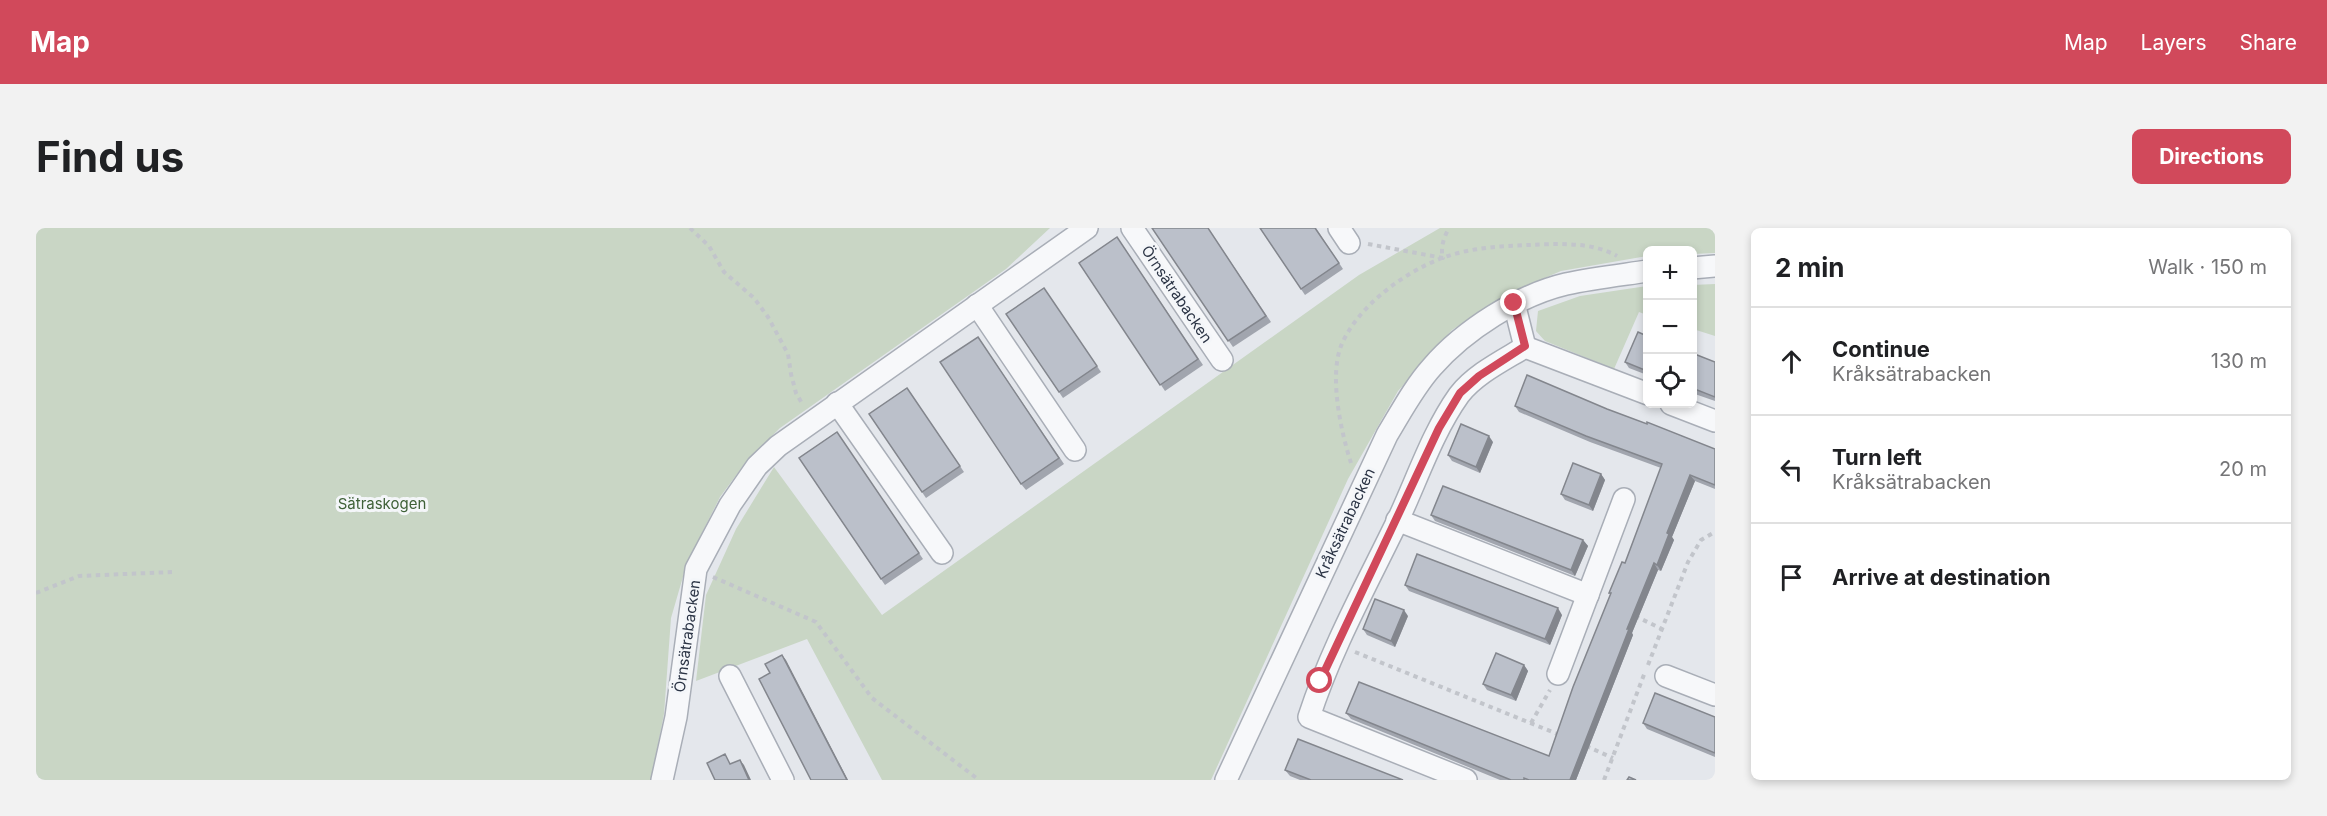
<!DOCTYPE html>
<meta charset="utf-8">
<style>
body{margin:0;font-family:Inter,sans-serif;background:#f2f2f2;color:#202124}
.controls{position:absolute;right:18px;top:18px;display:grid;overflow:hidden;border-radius:9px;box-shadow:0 3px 9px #0003}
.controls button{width:54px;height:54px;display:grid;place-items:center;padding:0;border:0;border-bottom:2px solid #e0e0e0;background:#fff;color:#202124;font:30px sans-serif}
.stop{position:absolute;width:18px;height:18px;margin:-14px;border:4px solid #d1495b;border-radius:50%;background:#fff}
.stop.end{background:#d1495b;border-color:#fff;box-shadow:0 2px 6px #0008}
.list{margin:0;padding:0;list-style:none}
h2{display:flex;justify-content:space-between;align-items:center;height:78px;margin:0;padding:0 24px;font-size:26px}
h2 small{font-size:20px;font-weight:400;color:#757577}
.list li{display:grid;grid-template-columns:39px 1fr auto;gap:18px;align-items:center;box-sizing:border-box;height:108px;padding:0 24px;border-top:2px solid #e0e0e0}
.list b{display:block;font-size:22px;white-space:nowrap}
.list p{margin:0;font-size:20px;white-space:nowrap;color:#757577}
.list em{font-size:20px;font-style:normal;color:#757577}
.icon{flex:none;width:33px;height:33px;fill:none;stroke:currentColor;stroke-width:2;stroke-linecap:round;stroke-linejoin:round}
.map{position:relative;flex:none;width:1679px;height:552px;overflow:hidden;border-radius:9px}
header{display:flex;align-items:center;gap:36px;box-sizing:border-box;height:84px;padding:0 30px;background:#d1495b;color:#fff}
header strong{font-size:28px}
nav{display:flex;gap:33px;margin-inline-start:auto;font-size:21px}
.intro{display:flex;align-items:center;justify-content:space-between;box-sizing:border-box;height:144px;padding:0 36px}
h1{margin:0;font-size:42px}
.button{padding:15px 27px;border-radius:9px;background:#d1495b;color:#fff;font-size:21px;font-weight:700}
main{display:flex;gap:36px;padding:0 36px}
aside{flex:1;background:#fff;border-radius:9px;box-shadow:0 3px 9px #0003}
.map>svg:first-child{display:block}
</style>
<header>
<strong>Map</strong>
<nav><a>Map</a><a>Layers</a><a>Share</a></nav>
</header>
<div class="intro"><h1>Find us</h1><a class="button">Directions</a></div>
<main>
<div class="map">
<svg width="1679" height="552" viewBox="0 0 1679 552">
<rect width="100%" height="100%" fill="#e4e7ec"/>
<g fill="#c9d6c5">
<polygon points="0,0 1014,0 970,41 744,200 710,234 684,269 651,335 635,390 628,486 615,552 0,552"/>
<polygon points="1404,0 1679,0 1679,25 1657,26 1656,22 1612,22 1611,28 1525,43 1471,66 1416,102 1362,163 1312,251 1175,552 846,552 771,411 660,453 670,367 700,301 738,239 846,387 1323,47"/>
<polygon points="1679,56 1679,108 1657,101 1656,57"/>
<polygon points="1611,58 1611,87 1603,84 1578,141 1509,113 1500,103 1502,83 1544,68"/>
</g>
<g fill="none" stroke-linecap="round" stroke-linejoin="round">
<g stroke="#a9aeb7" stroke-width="24">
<g id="minor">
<polyline points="1096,0 1186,132"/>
<polyline points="1303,0 1313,15"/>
<polyline points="1656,40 1679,38"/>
<polyline points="941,77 1039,222"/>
<polyline points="1489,119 1612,166"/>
<polyline points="801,175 906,325"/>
<polyline points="1635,176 1679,193"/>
<polyline points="1361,292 1552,367"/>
<polyline points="1522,446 1588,271"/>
<polyline points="694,448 747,552"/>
<polyline points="1630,448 1679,467"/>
<polyline points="626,552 640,489 660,341 694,277 721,238 742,218 1051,0"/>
<path d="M1190,552L1351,207C1365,184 1378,159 1396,139C1428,102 1483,67 1530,56C1557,50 1585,47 1612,43"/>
<path d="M1430,552L1273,489C1295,421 1330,358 1361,294C1381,252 1396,205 1423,167C1439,146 1468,132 1489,119L1478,75"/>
</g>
</g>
<g stroke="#c2c5cb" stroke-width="4" stroke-dasharray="4.5 4.5" stroke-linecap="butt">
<polyline points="654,0 673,18 688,44 718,70 732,89 752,126 755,146 760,165 767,177"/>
<path d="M1332,16L1407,30C1404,20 1408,9 1413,0"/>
<path d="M1315,235C1305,204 1293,149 1305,118C1321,79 1367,45 1406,30C1433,20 1463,18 1492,17C1520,16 1555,13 1581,28"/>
<polyline points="677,349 780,394 836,470 943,552"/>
<polyline points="0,365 43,348 136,344"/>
<polyline points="1599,388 1626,401"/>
<polyline points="1319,424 1524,507"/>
<polyline points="1612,437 1652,334 1665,312 1679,304"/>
<polyline points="1495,495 1514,462"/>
<polyline points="1550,518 1577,530"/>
<polyline points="1568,552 1609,444"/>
</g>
<use href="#minor" stroke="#f7f8fa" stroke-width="21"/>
</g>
<g fill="#a1a5ae">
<polygon points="1116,0 1172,0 1235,94 1197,119"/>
<polygon points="1224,0 1280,0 1307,41 1269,67"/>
<polygon points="1081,9 1167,137 1129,163 1043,35"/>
<polygon points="1008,60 1065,144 1027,170 970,86"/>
<polygon points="1611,108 1611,147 1593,140 1589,134"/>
<polygon points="942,109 1028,236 990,262 985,256"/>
<polygon points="1656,125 1679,134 1679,173 1656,165"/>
<polygon points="871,160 928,244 890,270 833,186"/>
<polygon points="1479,178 1571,181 1679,221 1679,261 1659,253 1636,309 1638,312 1625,343 1622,342 1596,405 1597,407 1540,552 1464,552 1315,491 1310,485 1513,528 1575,367 1573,365 1589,335 1625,240 1554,214 1483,184"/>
<polygon points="801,204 887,331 849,357 763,230"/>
<polygon points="1457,214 1444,245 1416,233 1412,227"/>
<polygon points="1565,246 1569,252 1557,283 1529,272 1525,266"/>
<polygon points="1395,287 1547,312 1552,318 1539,348 1399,293"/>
<polygon points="1369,357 1526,387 1514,417 1373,363"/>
<polygon points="1372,388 1359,419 1331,407 1327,401"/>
<polygon points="1488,437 1492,443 1480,473 1451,462 1447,456"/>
<polygon points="1679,489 1679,529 1611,501 1607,495"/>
<polygon points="1249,542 1367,552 1264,552 1254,548"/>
</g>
<g fill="#83868d">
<polygon points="1453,208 1457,214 1444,245 1440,239"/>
<polygon points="1565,246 1569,252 1557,283 1553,277"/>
<polygon points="1654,247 1659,253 1636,309 1638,312 1625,343 1621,337 1631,305"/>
<polygon points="1547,312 1552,318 1539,348 1535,342"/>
<polygon points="1618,335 1622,342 1596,405 1597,407 1540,552 1534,552 1591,401"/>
<polygon points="1522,380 1526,387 1514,417 1509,411"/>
<polygon points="1368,382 1372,388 1359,419 1355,413"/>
<polygon points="746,427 750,432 812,552 811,552"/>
<polygon points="1488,437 1492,443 1480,473 1475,467"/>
<polygon points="704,532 708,537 715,552 713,552"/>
</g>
<g fill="#bbc0ca" stroke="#83868d" stroke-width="1.5">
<polygon points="1116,0 1172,0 1230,88 1192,113"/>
<polygon points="1224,0 1279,0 1303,35 1265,61"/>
<polygon points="1081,9 1162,131 1124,157 1043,35"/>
<polygon points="1008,60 1061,138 1023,164 970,86"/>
<polygon points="1602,104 1611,108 1611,143 1589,134"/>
<polygon points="942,109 1023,230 985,256 904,134"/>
<polygon points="1656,125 1679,134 1679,169 1656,160"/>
<polygon points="1491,147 1571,181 1611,196 1611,194 1679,221 1679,257 1654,247 1631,305 1633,306 1621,337 1618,335 1591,401 1593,401 1534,552 1493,552 1488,550 1488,552 1475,552 1310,485 1323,454 1513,528 1537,459 1575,365 1573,365 1586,334 1589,335 1626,236 1550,208 1479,178"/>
<polygon points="871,160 924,238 886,264 833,186"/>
<polygon points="1425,196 1453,208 1440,239 1412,227"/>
<polygon points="801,204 883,325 845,351 763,230"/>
<polygon points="1537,235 1565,246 1553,277 1525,266"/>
<polygon points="1407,258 1547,312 1535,342 1395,287"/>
<polygon points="1381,326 1522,380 1509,411 1369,357"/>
<polygon points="1339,371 1368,382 1355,413 1327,401"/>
<polygon points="1460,425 1488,437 1475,467 1447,456"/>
<polygon points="746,427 811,552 775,552 723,451 734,445 729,436"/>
<polygon points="1619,465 1679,489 1679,525 1607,495"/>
<polygon points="1262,511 1367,552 1275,552 1249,542"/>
<polygon points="689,526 694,536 704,532 713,552 679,552 671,535"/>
<polygon points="1593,549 1600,552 1591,552"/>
</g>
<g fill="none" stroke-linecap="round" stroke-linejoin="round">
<polyline stroke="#d1495b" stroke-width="8" points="1284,453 1403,200 1424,165 1443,148 1489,118 1478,75"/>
</g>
<g text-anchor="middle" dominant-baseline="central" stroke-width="6" stroke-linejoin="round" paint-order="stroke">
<g font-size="15" fill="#2b3445" stroke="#f4f6f9">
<text transform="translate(1141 66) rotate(56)">Örnsätrabacken</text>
<text transform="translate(1309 295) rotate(-65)">Kråksätrabacken</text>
<text transform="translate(651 408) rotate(-82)">Örnsätrabacken</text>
</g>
<g font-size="15" fill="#3f6138" stroke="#f4f6f9">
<text x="346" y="275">Sätraskogen</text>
</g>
</g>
</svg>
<div class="controls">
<button>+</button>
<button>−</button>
<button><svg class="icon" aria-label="locate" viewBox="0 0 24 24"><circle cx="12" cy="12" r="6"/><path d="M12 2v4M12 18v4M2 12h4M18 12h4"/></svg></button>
</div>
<div class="stop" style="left:1284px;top:453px"></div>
<div class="stop end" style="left:1478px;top:75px"></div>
</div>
<aside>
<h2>2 min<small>Walk · 150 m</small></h2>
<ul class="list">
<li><svg class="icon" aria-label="ahead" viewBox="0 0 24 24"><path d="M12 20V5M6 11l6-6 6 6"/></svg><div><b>Continue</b><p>Kråksätrabacken</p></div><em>130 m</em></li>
<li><svg class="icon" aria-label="left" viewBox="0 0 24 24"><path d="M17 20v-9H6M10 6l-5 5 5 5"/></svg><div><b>Turn left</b><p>Kråksätrabacken</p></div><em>20 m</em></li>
<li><svg class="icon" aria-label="arrive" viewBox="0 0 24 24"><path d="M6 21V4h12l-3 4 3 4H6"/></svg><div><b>Arrive at destination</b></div></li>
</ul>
</aside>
</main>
